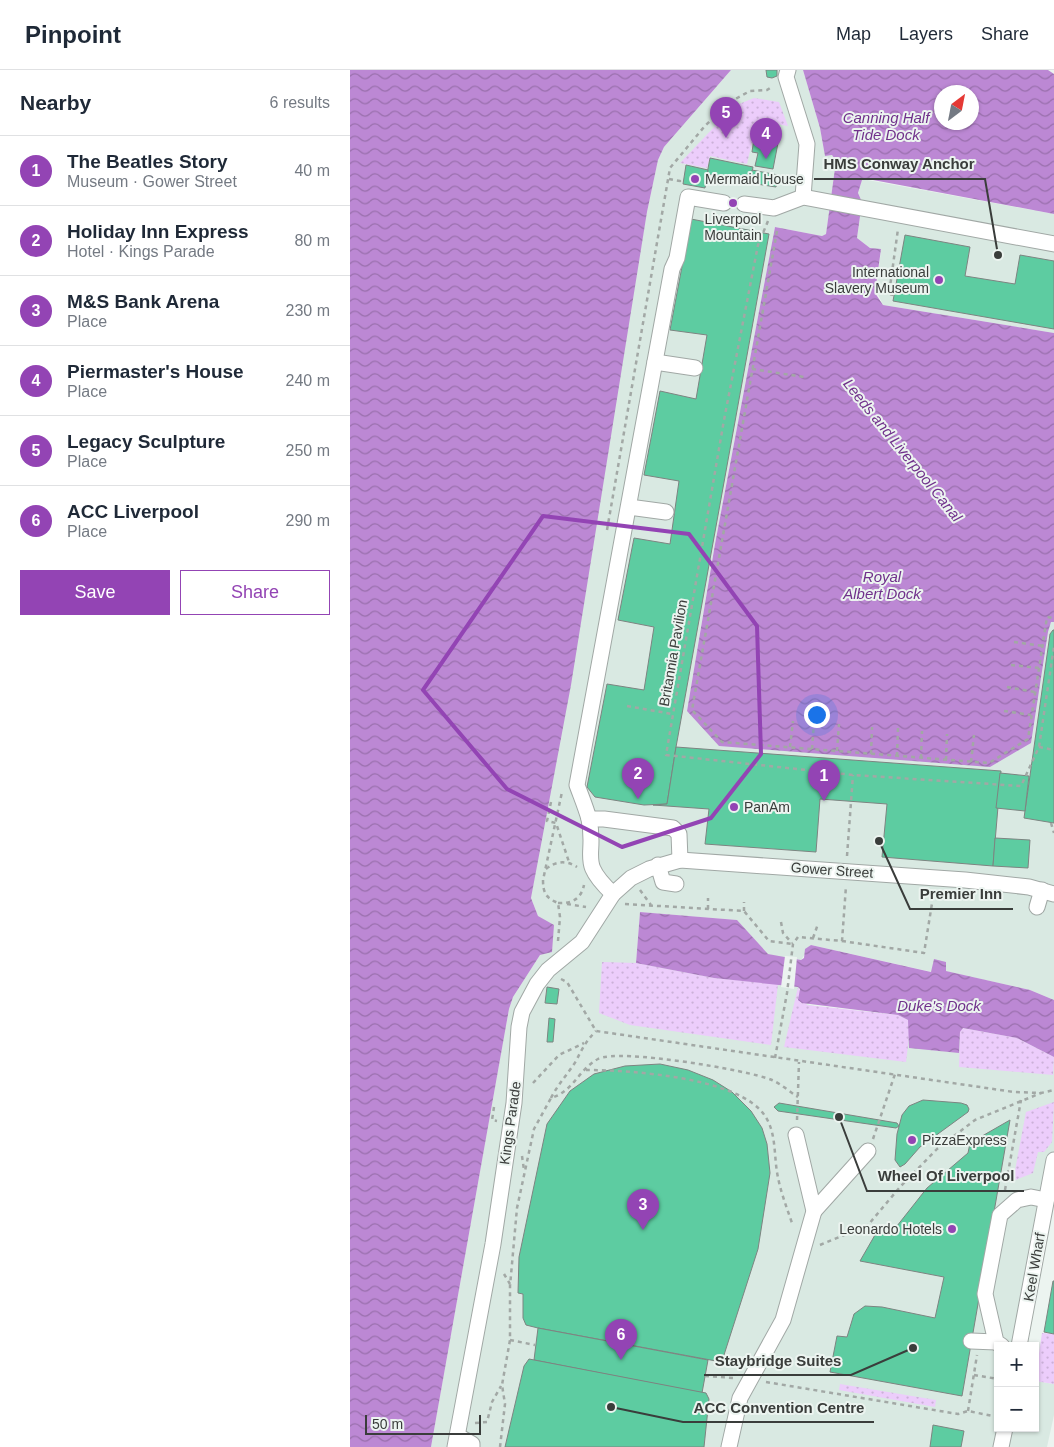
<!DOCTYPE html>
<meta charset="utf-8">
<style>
body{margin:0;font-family:Arial,sans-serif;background:#f6f6f7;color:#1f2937}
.controls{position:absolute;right:15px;bottom:15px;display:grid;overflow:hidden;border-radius:0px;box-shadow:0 1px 4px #0004}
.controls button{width:45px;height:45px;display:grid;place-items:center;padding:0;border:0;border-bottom:1px solid #e0e1e3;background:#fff;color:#1f2937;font:25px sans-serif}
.compass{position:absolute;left:584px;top:15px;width:45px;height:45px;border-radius:50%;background:#fff;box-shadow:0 1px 4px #0004;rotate:32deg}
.scale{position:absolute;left:15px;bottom:12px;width:116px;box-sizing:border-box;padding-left:5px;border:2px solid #3a3d3b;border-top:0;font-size:14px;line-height:18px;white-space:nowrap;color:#3a3d3b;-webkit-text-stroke:4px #ecf4f0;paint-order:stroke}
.you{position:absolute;left:466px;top:644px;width:18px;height:18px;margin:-12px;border:4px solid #fff;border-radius:50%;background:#1a73e8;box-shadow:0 0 0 8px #1a73e833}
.badge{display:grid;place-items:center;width:32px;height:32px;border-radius:50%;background:#9344b4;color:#fff;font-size:16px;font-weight:700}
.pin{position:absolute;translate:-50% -41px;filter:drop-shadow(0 1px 2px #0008)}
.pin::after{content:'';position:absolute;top:26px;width:18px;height:15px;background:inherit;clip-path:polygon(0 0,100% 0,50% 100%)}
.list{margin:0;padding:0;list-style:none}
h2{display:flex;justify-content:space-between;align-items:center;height:65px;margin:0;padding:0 20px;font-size:21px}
h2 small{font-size:16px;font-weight:400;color:#747a83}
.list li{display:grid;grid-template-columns:32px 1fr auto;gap:15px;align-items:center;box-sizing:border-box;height:70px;padding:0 20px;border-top:1px solid #e0e1e3}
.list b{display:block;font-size:19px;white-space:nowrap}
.list p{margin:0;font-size:16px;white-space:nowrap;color:#747a83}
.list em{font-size:16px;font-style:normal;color:#747a83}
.actions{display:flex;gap:10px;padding:15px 20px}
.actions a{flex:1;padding:11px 0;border:1px solid #9344b4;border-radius:0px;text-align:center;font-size:18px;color:#9344b4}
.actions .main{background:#9344b4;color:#fff}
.map{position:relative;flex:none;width:704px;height:1377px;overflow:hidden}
header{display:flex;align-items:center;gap:30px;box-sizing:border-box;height:70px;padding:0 25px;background:#fff;border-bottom:1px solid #e0e1e3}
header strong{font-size:24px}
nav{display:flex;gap:28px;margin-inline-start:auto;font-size:18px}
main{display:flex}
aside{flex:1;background:#fff}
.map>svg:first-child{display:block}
</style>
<header>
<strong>Pinpoint</strong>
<nav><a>Map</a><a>Layers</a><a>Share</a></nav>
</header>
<main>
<aside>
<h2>Nearby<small>6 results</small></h2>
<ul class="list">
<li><span class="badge">1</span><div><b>The Beatles Story</b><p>Museum · Gower Street</p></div><em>40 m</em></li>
<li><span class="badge">2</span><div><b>Holiday Inn Express</b><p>Hotel · Kings Parade</p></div><em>80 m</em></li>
<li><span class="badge">3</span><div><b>M&amp;S Bank Arena</b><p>Place</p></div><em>230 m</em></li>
<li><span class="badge">4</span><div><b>Piermaster's House</b><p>Place</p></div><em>240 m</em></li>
<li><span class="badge">5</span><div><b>Legacy Sculpture</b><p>Place</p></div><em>250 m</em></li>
<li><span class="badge">6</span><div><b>ACC Liverpool</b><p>Place</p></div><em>290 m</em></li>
</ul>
<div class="actions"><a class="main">Save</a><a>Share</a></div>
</aside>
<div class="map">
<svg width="704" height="1377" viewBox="0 0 704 1377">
<defs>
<pattern id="green-dots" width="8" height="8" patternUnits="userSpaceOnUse" patternTransform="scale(1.25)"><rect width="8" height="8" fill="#eccdfb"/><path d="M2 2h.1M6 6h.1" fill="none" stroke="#cbb1d8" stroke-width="1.8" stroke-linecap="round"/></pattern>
<pattern id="water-waves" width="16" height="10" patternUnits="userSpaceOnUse" patternTransform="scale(1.25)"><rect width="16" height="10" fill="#bc88d4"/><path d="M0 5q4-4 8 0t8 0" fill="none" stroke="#9a70ad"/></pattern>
</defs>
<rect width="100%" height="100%" fill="#ecf4f0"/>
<g fill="#d9e9e2">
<polygon points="381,0 453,0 470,58 475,86 482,85 486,91 476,164 472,166 425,157 365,474 337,641 698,562 701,552 704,552 704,930 680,920 595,901 584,890 582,902 461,875 451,890 429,887 418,884 386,850 290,842 286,893 364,908 448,917 452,933 560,959 559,977 610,962 704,987 704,1090 669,1276 648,1276 648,1358 685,1358 685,1311 704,1314 704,1345 697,1377 81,1377 159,939 163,927 190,885 194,883 188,846 181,828 297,142 308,90 314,77"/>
<polygon points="512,109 704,144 704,263 533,235 526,220 531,180 520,178 507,168 512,132 508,124"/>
</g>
<g fill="url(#green-dots)">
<polygon points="404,28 429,32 438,56 421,53 415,70 403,68 397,94 360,86 357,98 330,93 384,36"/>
<polygon points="252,892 286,893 364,908 428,914 421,975 280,955 249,943"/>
<polygon points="448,917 457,935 548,945 558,950 560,959 556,992 434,977"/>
<polygon points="613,958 667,968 704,987 703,1005 609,997 610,962"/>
<polygon points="704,1032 702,1072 694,1082 688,1082 683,1103 663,1111 676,1042"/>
<polygon points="692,1263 704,1264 704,1314 685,1311"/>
<polygon points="490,1314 586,1330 585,1337 489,1320"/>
</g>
<g fill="url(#water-waves)" fill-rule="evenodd">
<polygon points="0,0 381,0 314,77 308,90 297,142 221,615 181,828 188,846 204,855 202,882 190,885 163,927 159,939 81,1377 0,1377"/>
<path d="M453,0H698L704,4V144L523,110H512L508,123L512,132L507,168L520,178L531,179L525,223L533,235L704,263V552H701L698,562L681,673L640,697L369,676L337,641L365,474L425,157L472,166L476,164L486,91L482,85L475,86L470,58ZM592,22H622V52H592Z"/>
<polygon points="290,842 387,850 418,884 451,890 454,888 455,879 461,875 581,902 584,889 596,892 596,901 680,920 704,930 704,987 667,968 613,958 610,962 609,983 559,978 558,950 548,945 452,933 448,930 450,919 448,917 364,908 286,893"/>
</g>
<polygon fill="#ecf4f0" points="435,886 447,887 444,919 431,917"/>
<g fill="#5dcca1" stroke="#7d8481">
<polygon points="416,0 427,0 427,6 422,8 417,7"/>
<polygon points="404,68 428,73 423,99 405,96 408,83 402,82"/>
<polygon points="360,88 403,97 400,113 357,104"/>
<polygon points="336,95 358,100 355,118 333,114"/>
<polygon points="402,100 428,105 426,117 400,113"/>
<polygon points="341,149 419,164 326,677 317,734 294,735 245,727 237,717 257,614 294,620 304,557 268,550 284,468 320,474 329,411 294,405 310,321 346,329 357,265 320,260"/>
<polygon points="555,165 620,177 615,206 665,214 670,185 704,191 704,259 543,231"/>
<polygon points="703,560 704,560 704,753 674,748 700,564"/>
<polygon points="326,677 651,701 643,796 532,787 537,734 470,729 466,782 355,774 359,739 303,735 317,734"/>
<polygon points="650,703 679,706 675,741 646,738"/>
<polygon points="645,768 680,770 678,798 643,796"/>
<polygon points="197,917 209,919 207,934 195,933"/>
<polygon points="199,948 205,949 203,972 197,972"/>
<polygon points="310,994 338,1000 363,1010 382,1022 401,1041 412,1058 417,1074 420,1103 408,1179 373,1288 366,1291 188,1258 176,1255 173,1248 173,1224 168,1223 169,1187 197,1054 220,1021 244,1004 275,996"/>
<polygon points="573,1030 611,1033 617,1035 619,1039 618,1042 570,1077 555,1094 550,1097 545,1090 547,1064 552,1045 559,1036"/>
<polygon points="429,1033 547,1053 549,1056 546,1058 428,1041 424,1037"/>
<polygon points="660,1050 612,1326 480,1302 487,1266 497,1267 504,1244 515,1236 532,1237 585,1248 594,1207 510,1191 529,1158 543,1161 577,1118 618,1083 620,1073"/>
<polygon points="703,1211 704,1211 704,1264 694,1262"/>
<polygon points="188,1258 358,1290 352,1323 184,1290"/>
<polygon points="179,1289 356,1323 359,1329 354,1377 155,1377 174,1296"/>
<polygon points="583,1355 614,1361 611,1377 580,1377"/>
</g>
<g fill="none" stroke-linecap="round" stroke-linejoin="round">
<g stroke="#a1a8a5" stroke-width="17">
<g id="minor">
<polyline points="438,0 436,7 457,74 453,127"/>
<polyline points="394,134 424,138 453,127 704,174"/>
<polyline points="305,292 345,298"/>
<polyline points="279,437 316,442"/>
<polyline points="239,749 254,749 323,758 329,764 330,790"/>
<polyline points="308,795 313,812 326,814"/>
<path d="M263,824C227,790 247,788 239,749C236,738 231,726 227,715L322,199L327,188L338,127L374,133"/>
<polyline points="687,837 692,820"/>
<polyline points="464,1141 518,1081"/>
<polyline points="621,1271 646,1272"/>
<polyline points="652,1276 646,1272 635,1224 650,1145 667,1130 681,1127 696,1130"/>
<polyline points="669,1276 704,1090"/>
<polyline points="108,1366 122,1374 122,1377"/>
<polyline points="105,1377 143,1174 164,1033 169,957 172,942 187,914 198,900 232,872 263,824 281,808 299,799 330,790 615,810 679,817 704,824"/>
<polyline points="379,1377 390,1328 433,1250 464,1141 446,1065"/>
<polyline points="651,1377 655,1358"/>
</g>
</g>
<g stroke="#a2a8a5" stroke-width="2.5" stroke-dasharray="4 4" stroke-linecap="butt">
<polyline points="319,109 330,111 329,114"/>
<polyline points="418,151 408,175 374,350 316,685 503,705 671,716 689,677 704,576"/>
<polyline points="427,161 342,640 372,672 639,693 678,669 697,547 704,548"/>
<polyline points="544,225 539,224 548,159"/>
<polyline points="402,299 454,307"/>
<polyline points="257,460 320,98 354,57 378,33 400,21 417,20 423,16"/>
<polyline points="664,572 693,576"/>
<polyline points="661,595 689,598"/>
<polyline points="657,617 685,622"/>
<polyline points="277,636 322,644"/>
<polyline points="654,641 681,645"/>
<polyline points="440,677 443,651"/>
<polyline points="689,677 704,680"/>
<polyline points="462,679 464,652"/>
<polyline points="487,681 489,654"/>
<polyline points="521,684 522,657"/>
<polyline points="547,686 548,658"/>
<polyline points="571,688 572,661"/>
<polyline points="596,690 597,664"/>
<polyline points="621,692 624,665"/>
<polyline points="201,732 197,751 206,753 219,792"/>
<polyline points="701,753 704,763"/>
<polyline points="497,786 503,705"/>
<path d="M196,799C206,791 216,790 227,797"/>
<polyline points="290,820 301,835"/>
<path d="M208,833C222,834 231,829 234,815"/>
<polyline points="217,834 236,837"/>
<polyline points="275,834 394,841 419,871 443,874"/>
<polyline points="358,839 358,828"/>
<polyline points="394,841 394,832"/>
<polyline points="431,852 433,863 442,873"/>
<polyline points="463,868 468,854"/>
<path d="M208,871L210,847L208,833C196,828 193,823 193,810L212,722"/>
<polyline points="492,871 574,883 584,821"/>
<polyline points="211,909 217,912 246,961 664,1022 691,1023 704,1020"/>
<polyline points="425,988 437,923 443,874 448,867 492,871 496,816"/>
<path d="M236,1000C279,1000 390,1007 415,1046C426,1062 424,1084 427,1102C430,1121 437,1138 443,1156"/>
<polyline points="183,1013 209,985 234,973"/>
<path d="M201,1028C208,1014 218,1004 226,991C232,979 236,971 246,961"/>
<polyline points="144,1037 142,1050 147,1051"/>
<polyline points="447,1050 449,992"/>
<polyline points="523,1069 545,1004"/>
<polyline points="172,1086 174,1100"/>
<polyline points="655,1120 671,1030"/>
<polyline points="470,1175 518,1155 550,1117 587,1079 625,1050 691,1023"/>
<polyline points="154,1204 160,1214"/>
<polyline points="160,1270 185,1275"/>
<polyline points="624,1305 648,1309"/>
<polyline points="355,1306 384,1308"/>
<polyline points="416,1312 608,1344 618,1341 643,1346"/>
<polyline points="618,1341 627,1285"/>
<polyline points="125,1353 137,1352 142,1332 151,1316"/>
<path d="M150,1377L155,1334L152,1315L160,1270V1216L167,1138L184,1059L201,1028C224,1021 228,1000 248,989C268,978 398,1000 422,1010C431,1014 440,1022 448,1027"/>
</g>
<use href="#minor" stroke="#fff" stroke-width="15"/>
</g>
<path fill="none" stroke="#9344b4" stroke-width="4" stroke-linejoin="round" d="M193,446L339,464L407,556L411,684L361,748L272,777L157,719L73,620Z"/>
<g fill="#9344b4" stroke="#ecf4f0" stroke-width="2">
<circle cx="345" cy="109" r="5"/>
<circle cx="383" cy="133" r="5"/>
<circle cx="589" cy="210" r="5"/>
<circle cx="384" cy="737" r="5"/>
<circle cx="562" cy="1070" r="5"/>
<circle cx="602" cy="1159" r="5"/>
</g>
<g text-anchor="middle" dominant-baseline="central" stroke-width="4" stroke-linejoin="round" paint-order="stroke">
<g font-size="14" fill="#3a3d3b" stroke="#ecf4f0" text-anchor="start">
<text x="355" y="109">Mermaid House</text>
<text x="383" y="149" text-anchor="middle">Liverpool<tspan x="383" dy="16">Mountain</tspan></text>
<text x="579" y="202" text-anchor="end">International<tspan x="579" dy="16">Slavery Museum</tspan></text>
<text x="394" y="737">PanAm</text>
<text x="572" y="1070">PizzaExpress</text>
<text x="592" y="1159" text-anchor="end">Leonardo Hotels</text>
</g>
<g font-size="14" fill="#3a3d3b" stroke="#ecf4f0">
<text transform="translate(323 583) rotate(-80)">Britannia Pavilion</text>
<text transform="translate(482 800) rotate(4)">Gower Street</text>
<text transform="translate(160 1053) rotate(-82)">Kings Parade</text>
<text transform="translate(684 1197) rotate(-80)">Keel Wharf</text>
</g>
<g font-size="15" font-style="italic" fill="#70318b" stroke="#ecf4f0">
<text x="536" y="47">Canning Half<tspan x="536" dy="17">Tide Dock</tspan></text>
<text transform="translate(553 380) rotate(51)">Leeds and Liverpool Canal</text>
<text x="532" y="506">Royal<tspan x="532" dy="17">Albert Dock</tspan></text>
<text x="589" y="935">Duke's Dock</text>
</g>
</g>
<path fill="none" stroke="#3a3d3b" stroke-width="2" d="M648 185L635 109H464M529 771L560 839H663M489 1047L517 1121H674M563 1278L501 1305H354M261 1337L333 1352H524"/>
<g fill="#3a3d3b" stroke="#ecf4f0" stroke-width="2">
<circle cx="648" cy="185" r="5"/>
<circle cx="529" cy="771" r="5"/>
<circle cx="489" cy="1047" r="5"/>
<circle cx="563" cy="1278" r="5"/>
<circle cx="261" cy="1337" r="5"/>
</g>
<g font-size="15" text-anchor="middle" font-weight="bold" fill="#3a3d3b" stroke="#ecf4f0" stroke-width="4" stroke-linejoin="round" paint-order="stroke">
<text x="549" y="99">HMS Conway Anchor</text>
<text x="611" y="829">Premier Inn</text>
<text x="596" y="1111">Wheel Of Liverpool</text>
<text x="428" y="1296">Staybridge Suites</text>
<text x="429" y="1343">ACC Convention Centre</text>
</g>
</svg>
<div class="controls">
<button>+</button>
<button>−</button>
</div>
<svg class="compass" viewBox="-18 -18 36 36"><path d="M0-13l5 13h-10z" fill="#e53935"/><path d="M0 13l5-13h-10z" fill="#747a83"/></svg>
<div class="scale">50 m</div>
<div class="you"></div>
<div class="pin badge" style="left:474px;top:731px">1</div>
<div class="pin badge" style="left:288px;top:729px">2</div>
<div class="pin badge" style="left:293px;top:1160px">3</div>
<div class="pin badge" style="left:416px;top:89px">4</div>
<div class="pin badge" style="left:376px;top:68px">5</div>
<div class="pin badge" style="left:271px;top:1290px">6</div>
</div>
</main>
